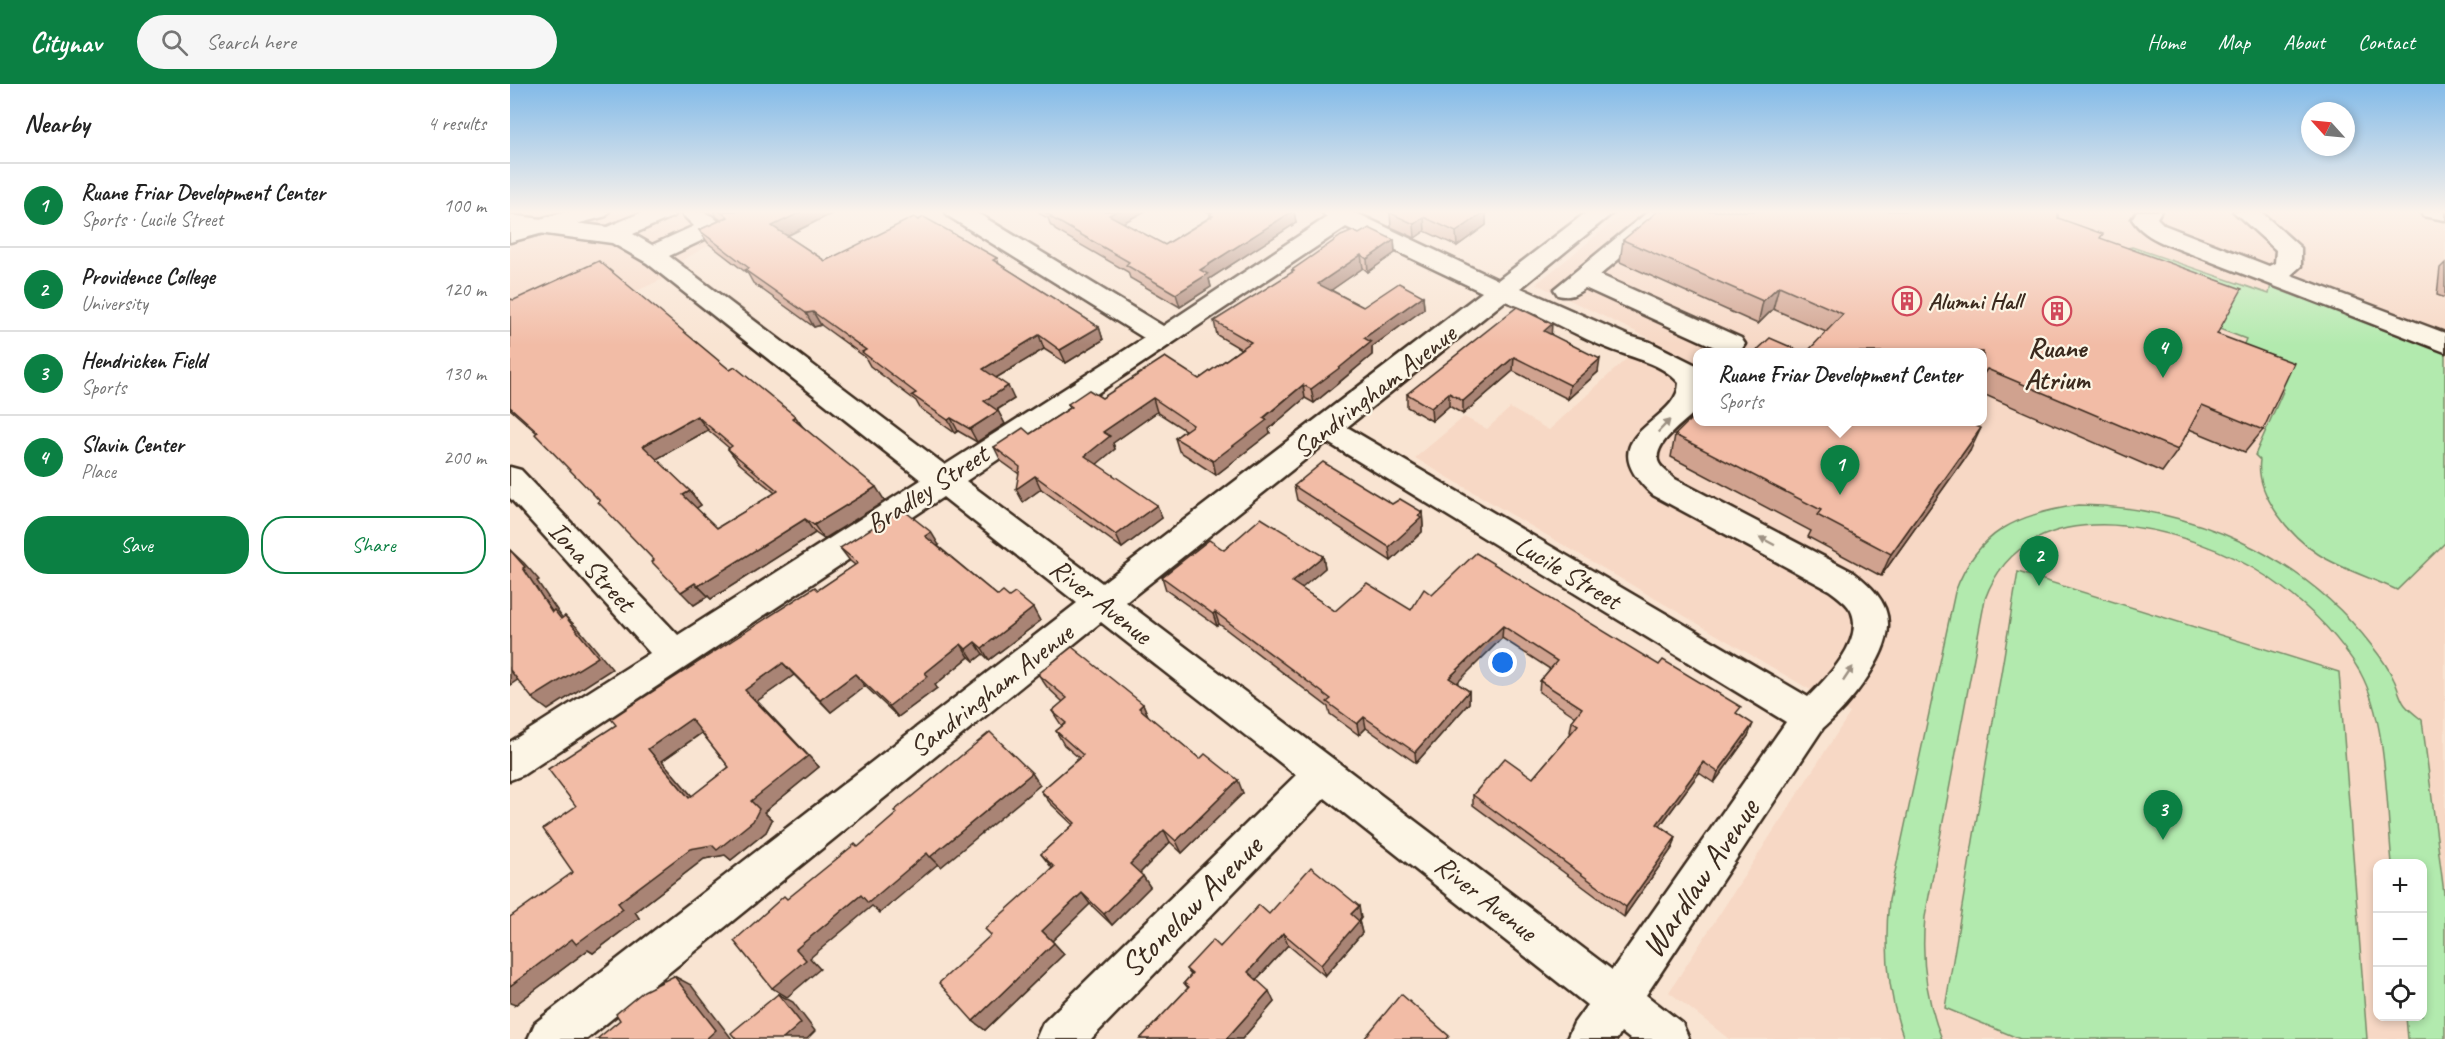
<!DOCTYPE html>
<meta charset="utf-8">
<style>
body{margin:0;font-family:Caveat,sans-serif;background:#f6f6f6;color:#222}
.controls{position:absolute;right:18px;bottom:18px;display:grid;overflow:hidden;border-radius:12px;box-shadow:0 3px 9px #0003}
.controls button{width:54px;height:54px;display:grid;place-items:center;padding:0;border:0;border-bottom:2px solid #e0e0e0;background:#fff;color:#222;font:30px sans-serif}
.compass{position:absolute;left:1791px;top:18px;width:54px;height:54px;border-radius:50%;background:#fff;box-shadow:0 3px 9px #0003;rotate:297deg}
.you{position:absolute;left:993px;top:579px;width:21px;height:21px;margin:-15px;border:4px solid #fff;border-radius:50%;background:#1a73e8;box-shadow:0 0 0 9px #1a73e833}
.badge{display:grid;place-items:center;width:39px;height:39px;border-radius:50%;background:#0b8043;color:#fff;font-size:20px;font-weight:700}
.pin{position:absolute;translate:-50% -50px;filter:drop-shadow(0 2px 3px #0008)}
.pin::after{content:'';position:absolute;top:32px;width:21px;height:18px;background:inherit;clip-path:polygon(0 0,100% 0,50% 100%)}
.popup{position:absolute;left:1183px;top:264px;width:294px;height:78px;box-sizing:border-box;display:grid;place-content:center;border-radius:12px;background:#fff;filter:drop-shadow(0 2px 4px #0005);font-size:20px;white-space:nowrap;color:#767676}
.popup b{font-size:22px;color:#222}
.popup::after{content:'';position:absolute;left:50%;top:100%;margin-left:-12px;border:12px solid transparent;border-top-color:#fff}
.list{margin:0;padding:0;list-style:none}
h2{display:flex;justify-content:space-between;align-items:center;height:78px;margin:0;padding:0 24px;font-size:26px}
h2 small{font-size:20px;font-weight:400;color:#767676}
.list li{display:grid;grid-template-columns:39px 1fr auto;gap:18px;align-items:center;box-sizing:border-box;height:84px;padding:0 24px;border-top:2px solid #e0e0e0}
.list b{display:block;font-size:22px;white-space:nowrap}
.list p{margin:0;font-size:20px;white-space:nowrap;color:#767676}
.list em{font-size:20px;font-style:normal;color:#767676}
.actions{display:flex;gap:12px;padding:18px 24px}
.actions a{flex:1;padding:14px 0;border:2px solid #0b8043;border-radius:24px;text-align:center;font-size:21px;color:#0b8043}
.actions .main{background:#0b8043;color:#fff}
.icon{flex:none;width:33px;height:33px;fill:none;stroke:currentColor;stroke-width:2;stroke-linecap:round;stroke-linejoin:round}
.map{position:relative;flex:none;width:1935px;height:955px;overflow:hidden}
header{display:flex;align-items:center;gap:36px;box-sizing:border-box;height:84px;padding:0 30px;background:#0b8043;color:#fff}
header strong{font-size:28px}
nav{display:flex;gap:33px;margin-inline-start:auto;font-size:21px}
.search{width:420px;height:54px;background:#f6f6f6;display:flex;align-items:center;gap:15px;box-sizing:border-box;padding:0 21px;border-radius:33px;color:#767676;font-size:22px}
main{display:flex}
aside{flex:1;background:#fff}
.map>svg:first-child{display:block}
</style>
<header>
<strong>Citynav</strong>
<div class="search"><svg class="icon" aria-label="search" viewBox="0 0 24 24"><circle cx="10" cy="10" r="6"/><path d="M15 15l6 6"/></svg>Search here</div>
<nav><a>Home</a><a>Map</a><a>About</a><a>Contact</a></nav>
</header>
<main>
<aside>
<h2>Nearby<small>4 results</small></h2>
<ul class="list">
<li><span class="badge">1</span><div><b>Ruane Friar Development Center</b><p>Sports · Lucile Street</p></div><em>100 m</em></li>
<li><span class="badge">2</span><div><b>Providence College</b><p>University</p></div><em>120 m</em></li>
<li><span class="badge">3</span><div><b>Hendricken Field</b><p>Sports</p></div><em>130 m</em></li>
<li><span class="badge">4</span><div><b>Slavin Center</b><p>Place</p></div><em>200 m</em></li>
</ul>
<div class="actions"><a class="main">Save</a><a>Share</a></div>
</aside>
<div class="map">
<svg width="1935" height="955" viewBox="0 0 1935 955">
<rect width="100%" height="100%" fill="#f9e4d2"/>
<filter id="ink" filterUnits="userSpaceOnUse"><feTurbulence type="fractalNoise" baseFrequency=".0167" numOctaves="2"/><feDisplacementMap in="SourceGraphic" scale="12" xChannelSelector="R" yChannelSelector="G"/><feConvolveMatrix kernelMatrix="1 2 1 2 8 2 1 2 1" color-interpolation-filters="sRGB"/></filter>
<g filter="url(#ink)">
<g fill="#f7d8c5" fill-rule="evenodd">
<polygon points="0,127 269,127 236,140 164,181 164,190 43,245 0,215"/>
<path d="M1117,127H1935V955H1219L1159,908L1340,629L905,374L954,333L977,345L1000,324L1039,346L1139,254L1026,200ZM1188,268H1472V338H1188ZM1868,780H1912V932H1868Z"/>
</g>
<g fill="#b2eaae" stroke="#768a66" stroke-width="1.5">
<path d="M1622,163L1759,210L1763,191L1935,256V459L1887,506C1862,494 1831,485 1808,470C1780,452 1745,410 1750,376L1745,371L1774,305L1733,262L1736,255L1707,244L1583,170Z"/>
<path d="M1568,421C1681,422 1792,471 1862,562C1870,572 1879,585 1884,596C1888,604 1890,615 1895,621C1900,627 1907,632 1912,636L1935,817V955H1898L1896,933L1912,932V780L1882,779C1876,722 1878,639 1850,588C1828,550 1795,519 1759,494C1681,442 1517,398 1475,515L1415,833C1411,875 1416,916 1432,955H1394C1377,909 1374,864 1379,816L1445,508C1468,446 1507,431 1568,421Z"/>
<polygon points="1508,488 1829,588 1857,955 1510,955 1435,924"/>
</g>
<g fill="none" stroke-linecap="round" stroke-linejoin="round">
<g stroke="#3b2a1e" stroke-width="5">
<g id="minor">
<path d="M135,127H167L164,132L123,150L142,161L184,142L169,127C188,127 201,126 213,143L210,148L159,172L435,381L634,254L438,132L435,127H464L653,242L817,133L811,127H842L988,196L1078,127H1105L1011,204L1119,252L1140,258L1184,280L1188,285V324C1177,338 1144,357 1148,377C1150,384 1160,390 1165,395L1343,488C1359,500 1378,517 1378,540C1379,573 1337,624 1313,644L1136,911L1172,939L1179,955H1120L1111,948L1107,955H1057L1064,939L1077,921L815,714L581,955H526L533,939L786,691L591,538L77,955H18L25,939L567,519L433,413L13,691L0,696V658L140,569L0,414V383L11,386L168,551L411,396L137,179L102,159L0,145V131L97,143ZM836,143L972,208L592,499L456,397ZM995,217C1031,230 1064,251 1100,265C1123,274 1152,279 1169,299C1168,341 1075,349 1143,411L1319,506C1327,512 1339,520 1342,529C1353,558 1316,595 1298,613L837,343ZM817,358L1276,638L1102,886L616,518Z"/>
<path d="M1139,127H1166L1090,191L1231,254L1235,260L1231,266L1222,268L1211,266L1075,204C1065,211 1060,214 1048,211L1044,205Z"/>
<path d="M1627,127H1651L1647,134L1654,141L1759,182L1765,179L1766,166L1723,127H1750L1791,164V182L1781,191L1935,249V268L1653,159C1640,153 1630,147 1622,135Z"/>
<polygon points="1910,127 1935,127 1935,136 1913,132"/>
</g>
</g>
<g stroke="#3b2a1e" stroke-width="5">
<polygon id="major" points="60,127 99,127 96,132 0,158 0,143"/>
</g>
<use href="#minor" fill="#fcf5e5" fill-rule="evenodd"/>
<use href="#major" fill="#fcf5e5" fill-rule="evenodd"/>
</g>
<g fill="#d0a28f" stroke="#3b2a1e" stroke-width="1.5" fill-rule="evenodd">
<polygon points="203,127 327,127 277,152 315,177 408,136 487,174 489,180 589,243 593,256 556,279 534,265 486,294 504,315 487,326 488,327 495,340 467,358 448,347 445,349 410,324 406,317 360,282 355,273 311,241 304,243 243,199 238,190 198,159 189,146 211,136 207,133"/>
<polygon points="529,127 635,127 613,139 655,161 700,133 700,130 701,129 696,127 784,127 786,139 699,195 701,203 670,223 620,194 618,188 545,146 544,143 541,142 538,134 530,130"/>
<polygon points="876,127 976,127 976,141 947,162 915,147 905,154 881,143 880,129"/>
<polygon points="1548,134 1591,155 1707,250 1753,346 1735,368 1679,345 1668,366 1652,388 1473,310 1473,268 1316,248 1263,225 1248,240 1110,178 1113,156"/>
<polygon points="849,150 884,156 885,169 858,188 853,184 821,206 853,223 913,212 914,225 862,263 862,271 830,298 804,319 795,314 759,345 760,349 706,391 669,367 665,354 675,346 647,328 603,359 605,365 586,380 652,434 612,464 531,405 513,418 509,390 491,377 484,363 520,350 560,324 558,320 592,314 689,295 731,265 707,251 704,237 782,189 782,186"/>
<polygon points="1935,179 1935,214 1927,211 1930,184"/>
<path d="M0,215L220,286L293,343L375,417L314,455L305,449L201,515L198,512L184,521L144,476L90,417L27,349L0,325ZM198,346L219,364L218,365L229,379L265,409L207,444L186,424L191,421L180,407L146,375Z"/>
<polygon points="1042,251 1088,288 1058,315 1003,287 953,330 939,322 922,337 897,323 897,310"/>
<polygon points="1165,351 1460,367 1371,492 1298,453 1301,447 1161,373"/>
<polygon points="784,402 882,420 912,428 913,442 912,443 912,448 881,477 787,416"/>
<path d="M429,461L428,462L488,512L499,513L523,524L530,537L479,576L473,570L464,577L459,573L425,601L427,604L388,633L355,602L321,628L284,591L247,617L309,683L254,728L262,736L256,748L221,776L215,771L194,775L125,828L129,834L83,869L78,866L5,921L63,788L66,722L106,641L345,481L340,477L330,464ZM192,649L219,683L182,712L152,677Z"/>
<polygon points="714,466 813,472 815,484 791,504 825,527 901,526 922,511 1228,631 1238,652 1204,699 1189,689 1150,742 1166,753 1163,763 1114,833 963,721 963,711 1023,694 1061,649 1060,648 1062,637 1066,633 1029,608 1030,597 1040,585 992,554 946,599 959,607 959,619 906,679 856,644 849,651 820,630 818,623 709,540 707,542 656,506 652,493"/>
<polygon points="528,590 633,620 638,632 690,675 733,709 672,769 660,758 630,789 640,803 602,841 580,820 542,857 554,870 475,946 463,937 481,851 542,784 531,770 563,741 540,719 531,707 569,674 554,661 546,647 552,642 542,627 553,618 537,603"/>
<polygon points="759,830 851,834 849,837 852,849 815,892 778,861 746,896 764,918 732,955 630,955 678,904 674,899 681,891 676,885"/>
</g>
<g fill="#a98474" stroke="#3b2a1e" stroke-width="1.5">
<polygon points="293,127 327,127 270,155 262,142"/>
<polygon points="607,127 635,127 603,144 599,131"/>
<polygon points="783,127 784,127 786,139 699,195 701,203 670,223 666,210 690,186"/>
<polygon points="976,127 976,141 947,162 946,148"/>
<polygon points="914,133 915,147 905,154 904,140"/>
<polygon points="884,156 885,169 858,188 857,175"/>
<polygon points="851,171 853,184 810,214 808,200"/>
<polygon points="1269,202 1263,225 1248,240 1253,217"/>
<polygon points="913,212 914,225 862,263 862,271 804,319 801,305 854,254"/>
<polygon points="303,228 311,241 304,243 296,229"/>
<polygon points="1042,240 1041,254 1034,247"/>
<polygon points="589,243 593,256 556,279 550,266"/>
<polygon points="529,251 534,265 479,298 473,285"/>
<polygon points="1004,273 1003,287 953,330 953,317"/>
<polygon points="1090,275 1088,288 1058,315 1060,301"/>
<polygon points="793,301 795,314 759,345 760,349 706,391 703,377"/>
<polygon points="498,302 504,315 480,330 474,317"/>
<polygon points="939,309 939,322 922,337 921,324"/>
<polygon points="643,314 647,328 603,359 605,365 580,386 575,372 593,348"/>
<polygon points="488,327 495,340 467,358 460,345"/>
<polygon points="187,332 198,346 145,376 133,362"/>
<polygon points="285,332 295,346 282,334"/>
<polygon points="441,334 448,347 445,349 438,336"/>
<polygon points="1471,344 1460,367 1371,492 1381,470"/>
<polygon points="525,392 531,405 513,418 506,405"/>
<polygon points="366,403 375,417 314,455 304,441"/>
<polygon points="180,407 191,421 185,425 173,411"/>
<polygon points="647,421 652,434 612,464 606,451"/>
<polygon points="912,428 913,442 912,443 912,448 881,477 879,463"/>
<polygon points="295,435 305,449 201,515 188,502"/>
<polygon points="421,448 429,461 424,465 415,452"/>
<polygon points="0,466 14,479 29,496 27,497 51,532 58,539 65,547 42,528"/>
<polygon points="813,472 815,484 785,510 782,498"/>
<polygon points="185,499 198,512 184,521 171,508"/>
<polygon points="523,524 530,537 479,576 472,564"/>
<polygon points="705,528 709,540 707,542 703,530"/>
<polygon points="55,532 69,545 102,585 38,626 22,614"/>
<polygon points="993,542 992,554 940,606 939,594"/>
<polygon points="465,558 473,570 464,577 456,565"/>
<polygon points="451,560 459,573 425,601 427,604 388,633 379,622 415,589"/>
<polygon points="273,579 284,591 247,617 309,683 254,728 262,736 256,748 221,776 215,771 194,775 125,828 129,834 83,869 78,866 5,921 0,919 0,902 241,717 235,606"/>
<polygon points="0,584 12,593 0,601"/>
<polygon points="345,590 355,602 321,628 310,616"/>
<polygon points="959,607 959,619 906,679 905,668"/>
<polygon points="633,620 639,634 629,624"/>
<polygon points="854,633 856,644 849,651 847,640"/>
<polygon points="181,635 194,647 152,677 193,725 179,714 138,665"/>
<polygon points="1243,640 1238,652 1204,699 1208,688"/>
<polygon points="1193,678 1189,689 1144,750 1147,740"/>
<polygon points="522,689 530,701 431,783 420,773"/>
<polygon points="728,696 733,709 672,769 666,757"/>
<polygon points="654,746 660,758 627,792 620,780"/>
<polygon points="1166,753 1163,763 1114,833 1116,823"/>
<polygon points="417,769 428,780 370,829 362,822 300,874 310,885 277,913 262,904 286,865 351,811"/>
<polygon points="633,792 640,803 602,841 594,830"/>
<polygon points="572,809 580,820 542,857 532,847"/>
<polygon points="849,822 851,834 849,837 852,849 815,892 811,881 841,830"/>
<polygon points="773,849 778,861 743,899 738,888"/>
<polygon points="544,859 554,870 475,946 463,937"/>
<polygon points="164,892 181,901 222,955 196,955"/>
<polygon points="759,907 764,918 732,955 716,955"/>
<polygon points="268,910 283,918 305,947 297,955 273,955"/>
</g>
<g fill="#f2bca6" stroke="#3b2a1e" stroke-width="1.5" fill-rule="evenodd">
<polygon points="209,127 293,127 262,142 315,177 404,133 408,136 414,133 487,174 483,176 589,243 550,266 529,251 473,285 498,302 474,317 488,327 460,345 441,334 438,336 402,311 406,309 352,268 356,266 303,228 296,229 235,186 239,184 189,146 218,133"/>
<polygon points="539,127 607,127 599,131 655,161 703,132 700,130 704,127 783,127 690,186 698,190 666,210 616,181 619,178 540,133 542,132 536,129"/>
<polygon points="883,127 976,127 946,148 914,133 904,140 880,129"/>
<polygon points="1148,127 1548,127 1548,134 1593,150 1590,154 1732,205 1707,250 1784,279 1753,346 1692,321 1668,366 1477,285 1473,291 1473,268 1297,268 1333,230 1269,202 1253,217 1113,156"/>
<polygon points="859,144 884,156 857,175 851,171 808,200 853,223 889,199 913,212 854,254 861,258 828,285 801,305 793,301 753,334 757,336 703,377 665,354 683,341 643,314 593,348 600,352 575,372 647,421 606,451 525,392 506,405 510,383 484,363 513,344 520,350 562,323 558,320 579,306 592,314 655,273 689,295 741,258 704,237 784,187 782,186 831,152 843,147 849,150"/>
<path d="M89,177L220,286L225,283L285,332L282,334L366,403L304,441L295,435L188,502L185,499L171,508L142,478L144,476L88,418L90,417L25,350L28,348L0,323V215L4,216ZM187,332L222,362L218,365L268,407L207,444L173,411L180,407L133,362Z"/>
<polygon points="1007,223 1042,240 1034,247 1090,275 1060,301 1004,273 953,317 939,309 921,324 897,310"/>
<polygon points="1260,254 1292,268 1245,268"/>
<polygon points="1188,328 1188,338 1456,338 1471,344 1381,470 1307,431 1311,426 1165,351"/>
<polygon points="813,378 882,420 890,415 912,428 908,432 911,434 879,463 784,402"/>
<path d="M392,425L421,448L415,452L488,512L493,508L499,513L505,509L523,524L472,564L465,558L456,565L451,560L415,589L418,592L379,622L345,590L310,616L273,579L235,606L298,672L241,717L249,725L243,737L207,766L202,761L180,765L108,819L113,825L66,860L62,855L0,902V833L63,788L33,745L66,722L38,685L106,641L101,635L122,621L305,503L308,506L348,479L330,464ZM181,635L219,683L179,714L138,665Z"/>
<polygon points="751,434 813,472 782,498 825,527 857,499 901,526 914,505 922,511 966,469 1149,581 1153,576 1231,623 1226,629 1243,640 1208,688 1193,678 1147,740 1166,753 1116,823 963,711 995,674 1023,694 1068,641 1062,637 1072,624 1030,597 1047,577 993,542 939,594 959,607 905,668 854,633 847,640 817,618 821,615 705,528 703,530 652,493 699,456 714,466"/>
<polygon points="0,466 15,483 13,484 42,528 44,526 51,535 55,532 88,573 22,614 0,586"/>
<polygon points="562,563 633,620 629,624 690,675 695,670 728,696 666,757 654,746 620,780 633,792 594,830 572,809 532,847 544,859 463,937 429,899 481,851 475,845 544,783 531,770 565,739 531,707 573,671 546,647 556,639 542,627 557,614 528,590"/>
<polygon points="480,648 522,689 420,773 417,769 358,819 351,811 286,865 296,876 262,904 224,857 274,812 277,815 345,760 348,763 387,729 384,727"/>
<polygon points="801,783 849,822 841,830 849,837 811,881 773,849 738,888 759,907 716,955 630,955 679,903 674,899 682,890 676,885 703,856 710,863 749,821 759,830"/>
<polygon points="164,892 206,946 196,955 87,955 110,936 106,930 134,907"/>
<polygon points="268,910 291,939 273,955 226,955 221,949"/>
<polygon points="891,910 939,952 937,955 854,955"/>
</g>
<defs><path id="oneway-solid" d="M-6-.8H1V-3.2L6.5 0L1 3.2V.8H-6Z" transform="scale(1.5)"/></defs>
<g fill="#9c9082">
<use href="#oneway-solid" transform="translate(1154 342) rotate(-46)"/>
<use href="#oneway-solid" transform="translate(1257 457) rotate(-152)"/>
<use href="#oneway-solid" transform="translate(1338 590) rotate(-56)"/>
</g>
</g>
<linearGradient id="sky" x2="0" y2="1"><stop stop-color="#82bae8"/><stop offset="0.49" stop-color="#fcf3eb"/><stop offset="1" stop-color="#fcf3eb" stop-opacity="0"/></linearGradient>
<rect width="1935" height="261" fill="url(#sky)"/>
<defs>
<g id="building-ring" transform="scale(1.5)"><circle r="9.5" fill="#fcf5e5" stroke="#d1495b" stroke-width="1.5"/><path d="M-4-6H4V6H1V3H-1V6H-4ZM-2.5-4.3h1.7v1.8h-1.7ZM.8-4.3h1.7v1.8H.8ZM-2.5-1h1.7V.8h-1.7ZM.8-1h1.7V.8H.8Z" fill="#d1495b"/></g>
</defs>
<g fill-rule="evenodd">
<use href="#building-ring" x="1397" y="217"/>
<use href="#building-ring" x="1547" y="227"/>
</g>
<g text-anchor="middle" dominant-baseline="central" stroke-width="4.5" stroke-linejoin="round" paint-order="stroke">
<g font-size="24" font-weight="bold" fill="#3b2a1e" stroke="#fcf5e5" text-anchor="start">
<text x="1418" y="217">Alumni Hall</text>
</g>
<g font-size="28" font-weight="bold" fill="#3b2a1e" stroke="#fcf5e5">
<text x="1547" y="263">Ruane<tspan x="1547" dy="32">Atrium</tspan></text>
</g>
<g font-size="28" fill="#3b2a1e" stroke="#fcf5e5">
<text transform="translate(864 307) rotate(-38)">Sandringham Avenue</text>
<text transform="translate(417 405) rotate(-33)">Bradley Street</text>
<text transform="translate(82 482) rotate(47)">Iona Street</text>
<text transform="translate(1058 488) rotate(31)">Lucile Street</text>
<text transform="translate(591 517) rotate(38)">River Avenue</text>
<text transform="translate(481 606) rotate(-38)">Sandringham Avenue</text>
<text transform="translate(976 814) rotate(38)">River Avenue</text>
</g>
<g font-size="33" fill="#3b2a1e" stroke="#fcf5e5">
<text transform="translate(1190 794) rotate(-56)">Wardlaw Avenue</text>
<text transform="translate(681 822) rotate(-45)">Stonelaw Avenue</text>
</g>
</g>
</svg>
<div class="controls">
<button>+</button>
<button>−</button>
<button><svg class="icon" aria-label="locate" viewBox="0 0 24 24"><circle cx="12" cy="12" r="6"/><path d="M12 2v4M12 18v4M2 12h4M18 12h4"/></svg></button>
</div>
<svg class="compass" viewBox="-18 -18 36 36"><path d="M0-13l5 13h-10z" fill="#e53935"/><path d="M0 13l5-13h-10z" fill="#767676"/></svg>
<div class="you"></div>
<div class="pin badge" style="left:1330px;top:411px">1</div>
<div class="popup"><b>Ruane Friar Development Center</b>Sports</div>
<div class="pin badge" style="left:1529px;top:502px">2</div>
<div class="pin badge" style="left:1653px;top:756px">3</div>
<div class="pin badge" style="left:1653px;top:294px">4</div>
</div>
</main>
